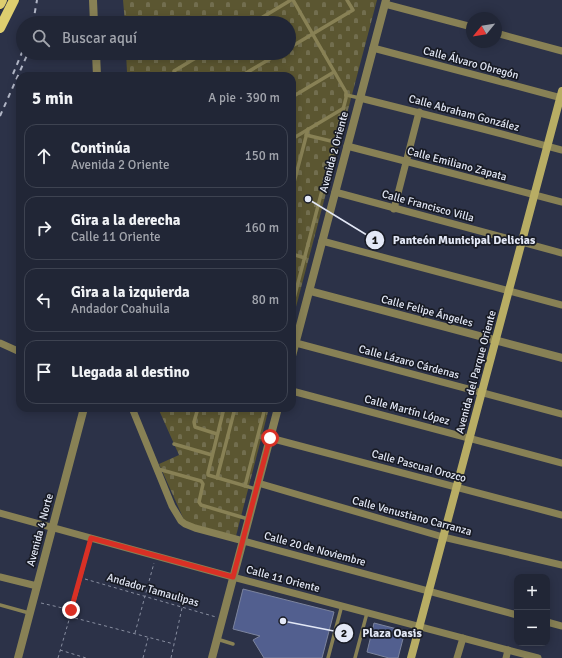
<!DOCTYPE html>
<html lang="es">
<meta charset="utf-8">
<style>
body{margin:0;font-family:Signika,sans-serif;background:#2d3242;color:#f1f3f6}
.controls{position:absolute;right:12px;bottom:12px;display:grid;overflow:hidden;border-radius:8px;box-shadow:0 2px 10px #0003}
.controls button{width:36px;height:36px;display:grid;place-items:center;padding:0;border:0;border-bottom:1px solid #3e4351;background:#212636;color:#f1f3f6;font:20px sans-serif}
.compass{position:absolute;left:466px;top:12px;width:36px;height:36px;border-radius:50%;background:#212636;box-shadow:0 2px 10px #0003;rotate:240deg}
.stop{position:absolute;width:12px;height:12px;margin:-9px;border:3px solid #d93025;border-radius:50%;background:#fff}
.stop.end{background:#d93025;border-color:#fff;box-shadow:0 1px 4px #0008}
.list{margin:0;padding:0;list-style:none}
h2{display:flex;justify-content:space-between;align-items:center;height:52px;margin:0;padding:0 16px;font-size:17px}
h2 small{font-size:13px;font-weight:400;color:#a2a5ad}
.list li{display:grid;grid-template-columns:26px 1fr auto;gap:12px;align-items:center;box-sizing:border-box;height:64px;margin:0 8px 8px;padding:0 8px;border:1px solid #3e4351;border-radius:12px}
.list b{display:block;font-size:15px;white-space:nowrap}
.list p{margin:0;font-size:13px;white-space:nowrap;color:#a2a5ad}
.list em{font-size:13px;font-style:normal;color:#a2a5ad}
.icon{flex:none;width:22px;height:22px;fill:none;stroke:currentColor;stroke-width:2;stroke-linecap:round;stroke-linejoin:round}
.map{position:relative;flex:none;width:562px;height:658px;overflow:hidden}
.search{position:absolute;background:#212636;box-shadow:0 2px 10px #0003;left:16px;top:16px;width:280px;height:44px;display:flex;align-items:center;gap:10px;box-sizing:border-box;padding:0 14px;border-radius:22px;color:#a2a5ad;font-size:15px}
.panel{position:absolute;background:#212636;box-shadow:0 2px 10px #0003;left:16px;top:72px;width:280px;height:340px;border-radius:12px}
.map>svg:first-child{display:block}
</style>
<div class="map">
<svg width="562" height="658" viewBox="0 0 562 658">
<defs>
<pattern id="cemetery-stones" width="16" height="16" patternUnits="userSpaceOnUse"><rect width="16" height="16" fill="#5b5631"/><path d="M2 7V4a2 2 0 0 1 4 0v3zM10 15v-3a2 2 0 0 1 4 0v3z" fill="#726e4f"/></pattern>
</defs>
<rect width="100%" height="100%" fill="#2c3248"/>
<g fill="url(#cemetery-stones)">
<polygon points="123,0 377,0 292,322 292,76 105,76 105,73 127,72 126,53 289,53 289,23 125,23"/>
<polygon points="158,408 269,408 236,536 185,522 159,464 179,455"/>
</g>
<g fill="#525f8f" stroke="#7c849e">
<polygon points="243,589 334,612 322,658 264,658 253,640 260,636 233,629"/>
<polygon points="374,623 405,631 398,658 389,658 367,652"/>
</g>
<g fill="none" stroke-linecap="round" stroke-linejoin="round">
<g stroke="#888ea0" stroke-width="1" stroke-dasharray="3 3" stroke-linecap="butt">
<polyline points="85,579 216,617"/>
<polyline points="41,603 67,609"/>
<polyline points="75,618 174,644"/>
<polyline points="135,633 154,563"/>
<polyline points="60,650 86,658"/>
<polyline points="58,658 69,620"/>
<polyline points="143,658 148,638"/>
<polyline points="171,658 182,608"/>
</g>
<g stroke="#888155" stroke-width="3.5">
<polyline points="253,23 291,0"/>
<polyline points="289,48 353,10 347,0"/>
<polyline points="174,76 174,71 204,53"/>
<polyline points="241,76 280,53"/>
<polyline points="346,95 360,98"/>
<polyline points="292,97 334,72"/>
<polyline points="306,135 335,142"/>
<polyline points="292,139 344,108"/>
<polyline points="292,190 308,129"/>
<polyline points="292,254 305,258"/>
<polyline points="292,306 346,98 346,92 293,0"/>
<polyline points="198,408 194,422 195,427 217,434"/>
<polyline points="224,408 208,473 208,475 256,489"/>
<polyline points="174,444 212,455"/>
<polyline points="158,469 201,481 203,484 199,502 201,505 248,519"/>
<polyline points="217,478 235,408"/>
<polyline points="245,486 265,408"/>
<polyline points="0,605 29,613"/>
<polyline points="70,616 91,538"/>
<polyline points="217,639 233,644"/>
<polyline points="328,658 342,605"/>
<polyline points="355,658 367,613"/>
</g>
<g stroke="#888155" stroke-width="7">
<polyline points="385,4 472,27"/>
<polyline points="496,33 562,51"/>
<polyline points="373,48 562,98"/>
<polyline points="360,98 483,129 562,150"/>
<polyline points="347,146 562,202"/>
<polyline points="335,192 562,253"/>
<polyline points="394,209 419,112"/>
<polyline points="322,241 562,305"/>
<polyline points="0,343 20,352"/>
<polyline points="296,343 562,414"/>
<polyline points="292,391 562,463"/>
<polyline points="132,408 172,506 181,521 185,524 195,528 517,615"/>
<polyline points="270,438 562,515"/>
<polyline points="258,483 443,537 562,565"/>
<polyline points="0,513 233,577 538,658"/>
<polyline points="0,577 37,586"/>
<polyline points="547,622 562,626"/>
<polyline points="457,658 463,638"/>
<polyline points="506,658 508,650"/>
</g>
<g stroke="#888155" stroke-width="8">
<polyline points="93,0 94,23"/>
<polyline points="96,53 97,76"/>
<polyline points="310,291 562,358"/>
<polyline points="292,356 386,0"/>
<polyline points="18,658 84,408"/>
<polyline points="212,658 278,408"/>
</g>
<polyline stroke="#b8ad64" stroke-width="8" points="411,658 562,91"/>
<g stroke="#dece6f" stroke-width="10">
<polyline points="0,4 2,0"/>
<polyline points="0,28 14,0"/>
</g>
<g stroke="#b1b6c6" stroke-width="2" stroke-dasharray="5 5" stroke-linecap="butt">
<polyline points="33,23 37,0"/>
<polyline points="13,74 23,50"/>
<polyline points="0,116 28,53"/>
</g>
</g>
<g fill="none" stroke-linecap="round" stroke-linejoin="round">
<polyline stroke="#d93025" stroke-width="5" points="71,610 91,538 233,577 270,438"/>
</g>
<g text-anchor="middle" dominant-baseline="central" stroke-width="3.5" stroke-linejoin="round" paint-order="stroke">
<g font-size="11" fill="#e3e8f6" stroke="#181b25">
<text transform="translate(471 63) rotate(15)">Calle Álvaro Obregón</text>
<text transform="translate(464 113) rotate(15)">Calle Abraham González</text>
<text transform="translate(334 152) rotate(-75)">Avenida 2 Oriente</text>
<text transform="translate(457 164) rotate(15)">Calle Emiliano Zapata</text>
<text transform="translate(428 206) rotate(15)">Calle Francisco Villa</text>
<text transform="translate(427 311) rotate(15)">Calle Felipe Ángeles</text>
<text transform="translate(409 362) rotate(15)">Calle Lázaro Cárdenas</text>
<text transform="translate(476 372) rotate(-75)">Avenida del Parque Oriente</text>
<text transform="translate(407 410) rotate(15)">Calle Martín López</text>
<text transform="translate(419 466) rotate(15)">Calle Pascual Orozco</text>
<text transform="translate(412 516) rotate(15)">Calle Venustiano Carranza</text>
<text transform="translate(40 530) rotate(-75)">Avenida 4 Norte</text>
<text transform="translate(315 549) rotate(15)">Calle 20 de Noviembre</text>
<text transform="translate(283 579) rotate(15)">Calle 11 Oriente</text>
<text transform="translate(153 590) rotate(16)">Andador Tamaulipas</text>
</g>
</g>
<path fill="none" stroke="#e3e8f6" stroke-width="1.5" d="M308 199L375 240M283 621L344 633"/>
<g fill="#e3e8f6" stroke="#181b25" stroke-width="1.5">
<circle cx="308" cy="199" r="4"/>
<circle cx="283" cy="621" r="4"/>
<circle cx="375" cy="240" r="10"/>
<circle cx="344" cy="633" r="10"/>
</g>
<g font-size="12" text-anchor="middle" font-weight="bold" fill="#111">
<text x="375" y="244">1</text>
<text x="344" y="637">2</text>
</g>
<g font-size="12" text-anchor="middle" font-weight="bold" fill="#e3e8f6" stroke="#181b25" stroke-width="3.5" stroke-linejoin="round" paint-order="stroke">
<text x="464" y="244">Panteón Municipal Delicias</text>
<text x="392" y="637">Plaza Oasis</text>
</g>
</svg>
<div class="controls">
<button>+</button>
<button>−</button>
</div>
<svg class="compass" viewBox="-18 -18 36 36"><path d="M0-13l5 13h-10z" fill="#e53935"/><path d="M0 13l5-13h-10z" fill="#a2a5ad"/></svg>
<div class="stop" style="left:270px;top:438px"></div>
<div class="stop end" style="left:71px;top:610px"></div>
<div class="search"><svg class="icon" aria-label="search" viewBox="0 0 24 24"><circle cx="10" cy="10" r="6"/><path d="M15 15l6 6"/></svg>Buscar aquí</div>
<section class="panel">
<h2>5 min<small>A pie · 390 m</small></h2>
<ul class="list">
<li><svg class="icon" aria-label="ahead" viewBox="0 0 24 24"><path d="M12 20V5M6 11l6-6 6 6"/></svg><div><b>Continúa</b><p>Avenida 2 Oriente</p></div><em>150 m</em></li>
<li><svg class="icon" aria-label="right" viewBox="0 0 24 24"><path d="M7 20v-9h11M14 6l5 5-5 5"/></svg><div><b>Gira a la derecha</b><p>Calle 11 Oriente</p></div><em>160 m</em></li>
<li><svg class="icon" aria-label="left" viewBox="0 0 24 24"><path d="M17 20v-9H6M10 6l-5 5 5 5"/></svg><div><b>Gira a la izquierda</b><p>Andador Coahuila</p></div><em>80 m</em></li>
<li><svg class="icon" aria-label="arrive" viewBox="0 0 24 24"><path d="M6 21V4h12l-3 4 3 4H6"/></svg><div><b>Llegada al destino</b></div></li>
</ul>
</section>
</div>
